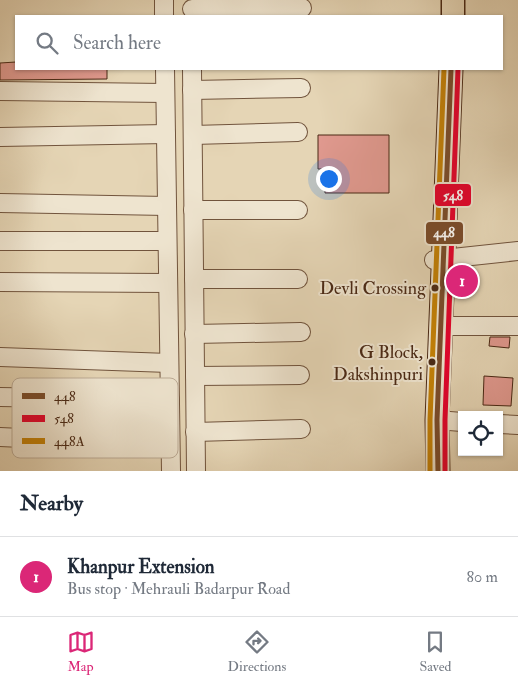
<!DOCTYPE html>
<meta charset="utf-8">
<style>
body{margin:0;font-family:"IM FELL Double Pica",serif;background:#f6f6f7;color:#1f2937}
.controls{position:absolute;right:15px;bottom:15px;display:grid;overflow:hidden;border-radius:0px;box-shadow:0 1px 4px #0004}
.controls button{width:45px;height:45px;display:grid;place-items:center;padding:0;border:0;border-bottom:1px solid #e0e1e3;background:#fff;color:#1f2937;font:25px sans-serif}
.you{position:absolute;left:328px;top:178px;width:18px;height:18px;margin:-12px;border:4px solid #fff;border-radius:50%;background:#1a73e8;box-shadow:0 0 0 8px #1a73e833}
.badge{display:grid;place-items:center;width:32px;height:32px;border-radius:50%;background:#db2777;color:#fff;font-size:16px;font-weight:700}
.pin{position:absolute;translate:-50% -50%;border:2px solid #fff;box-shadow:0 1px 5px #0006}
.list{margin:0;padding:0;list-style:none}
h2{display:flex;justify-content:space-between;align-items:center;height:65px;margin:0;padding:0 20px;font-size:21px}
h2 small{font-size:16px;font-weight:400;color:#747a83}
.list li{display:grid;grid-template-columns:32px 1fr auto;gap:15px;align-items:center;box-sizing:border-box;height:80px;padding:0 20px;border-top:1px solid #e0e1e3}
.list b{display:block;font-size:19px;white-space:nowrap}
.list p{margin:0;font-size:16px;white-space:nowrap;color:#747a83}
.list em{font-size:16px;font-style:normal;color:#747a83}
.icon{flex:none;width:28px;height:28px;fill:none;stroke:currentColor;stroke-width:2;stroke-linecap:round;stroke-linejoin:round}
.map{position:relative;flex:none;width:518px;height:471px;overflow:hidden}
.search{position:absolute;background:#fff;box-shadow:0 1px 4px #0004;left:15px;right:15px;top:15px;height:55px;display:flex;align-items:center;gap:12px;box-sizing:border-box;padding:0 18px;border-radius:0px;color:#747a83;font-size:19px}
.sheet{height:145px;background:#fff}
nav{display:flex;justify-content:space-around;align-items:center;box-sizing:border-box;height:70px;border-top:1px solid #e0e1e3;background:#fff;font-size:14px;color:#747a83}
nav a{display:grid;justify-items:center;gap:2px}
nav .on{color:#db2777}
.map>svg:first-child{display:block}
</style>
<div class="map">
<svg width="518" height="471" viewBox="0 0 518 471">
<rect width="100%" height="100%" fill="#e5d5b5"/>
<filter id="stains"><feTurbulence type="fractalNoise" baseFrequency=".004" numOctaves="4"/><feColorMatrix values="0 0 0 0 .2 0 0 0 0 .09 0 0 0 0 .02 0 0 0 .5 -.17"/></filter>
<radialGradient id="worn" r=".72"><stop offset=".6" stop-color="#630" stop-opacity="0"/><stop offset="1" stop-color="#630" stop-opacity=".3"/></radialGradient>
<g fill="#e0998f" stroke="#4a2915">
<polygon points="16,62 16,69 107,69 107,79 0,80 0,63"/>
<polygon points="318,135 389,135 389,193 325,193 325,169 318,169"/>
<polygon points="490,337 510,337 509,348 489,346"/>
<polygon points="484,376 513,378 511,406 483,405"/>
</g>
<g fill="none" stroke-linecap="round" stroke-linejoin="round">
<g stroke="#71543d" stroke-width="20">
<g id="minor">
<polyline points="164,0 164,16"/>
<polyline points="192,9 302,8"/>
<polyline points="165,69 171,471"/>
<polyline points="192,69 196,471"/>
<polyline points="192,90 301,88"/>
<polyline points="0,91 165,93"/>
<polyline points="193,135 298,132"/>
<polyline points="0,137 166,134"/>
<polyline points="0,203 167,206"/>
<polyline points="193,210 298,210"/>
<polyline points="0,241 167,241"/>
<polyline points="434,260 518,251"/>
<polyline points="194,279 298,279"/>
<polyline points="0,282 168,283"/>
<polyline points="440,326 518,326"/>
<polyline points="194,334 301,332"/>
<polyline points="0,357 169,363"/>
<polyline points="195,376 300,375"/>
<polyline points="0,397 170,400"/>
<polyline points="437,420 462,422"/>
<polyline points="499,424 518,425"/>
<polyline points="195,432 301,429"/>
<polyline points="0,437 170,445"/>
</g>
</g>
<g stroke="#4a2915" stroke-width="25">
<g id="major">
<polyline points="453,16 453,0"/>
<polyline points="438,471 437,420 451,69"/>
</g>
</g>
<use href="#minor" stroke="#eee4cf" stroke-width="18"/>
<use href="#major" stroke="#e5d5b5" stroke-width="22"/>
<g stroke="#eee4cf" stroke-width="9">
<polyline id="bus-1" points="438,471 437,420 451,69"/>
</g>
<g stroke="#eee4cf" stroke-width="9">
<polyline id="bus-2" points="445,471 445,420 458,69"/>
</g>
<g stroke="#eee4cf" stroke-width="9">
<polyline id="bus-3" points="430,471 430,420 444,69"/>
</g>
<use href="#bus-1" stroke="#7a4b2a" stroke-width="5"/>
<use href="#bus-2" stroke="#e4002b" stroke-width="5"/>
<use href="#bus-3" stroke="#c38006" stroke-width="5"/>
</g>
<g fill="#4a2915" stroke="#eee4cf" stroke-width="2">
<circle cx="435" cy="288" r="4.5"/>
<circle cx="432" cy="362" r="4.5"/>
</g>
<g text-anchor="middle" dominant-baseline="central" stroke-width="4" stroke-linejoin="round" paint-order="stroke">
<g font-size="18" fill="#4a2915" stroke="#eee4cf" text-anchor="end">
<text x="426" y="288">Devli Crossing</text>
<text x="423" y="352">G Block,<tspan x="423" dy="22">Dakshinpuri</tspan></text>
</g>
</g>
<rect x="12" y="378" width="166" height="80" rx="8" fill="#eee4cf" stroke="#bdac97" stroke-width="1"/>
<rect x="22" y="393" width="23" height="6" fill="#7a4b2a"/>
<rect x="22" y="415" width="23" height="7" fill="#e4002b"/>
<rect x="22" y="438" width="23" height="6" fill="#c38006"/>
<g font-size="14" fill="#4a2915">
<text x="54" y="401">448</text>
<text x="54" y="423">548</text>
<text x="54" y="446">448A</text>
</g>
<g stroke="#eee4cf" stroke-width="2">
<rect x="434" y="183" width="38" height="24" rx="5" fill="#e4002b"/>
<rect x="425" y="221" width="39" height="24" rx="5" fill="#7a4b2a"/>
</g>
<g font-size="14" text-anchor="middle" font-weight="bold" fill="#fff">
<text x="453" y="200">548</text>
<text x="444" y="237">448</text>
</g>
<rect width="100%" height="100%" filter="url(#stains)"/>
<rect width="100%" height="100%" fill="url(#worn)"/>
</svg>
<div class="controls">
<button><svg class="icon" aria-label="locate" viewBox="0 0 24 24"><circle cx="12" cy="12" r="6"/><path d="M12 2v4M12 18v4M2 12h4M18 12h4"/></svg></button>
</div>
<div class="you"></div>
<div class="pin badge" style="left:462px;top:281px">1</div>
<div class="search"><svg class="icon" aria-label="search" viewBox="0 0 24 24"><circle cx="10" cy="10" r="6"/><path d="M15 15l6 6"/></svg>Search here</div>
</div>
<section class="sheet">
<h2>Nearby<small></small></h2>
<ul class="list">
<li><span class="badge">1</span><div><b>Khanpur Extension</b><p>Bus stop · Mehrauli Badarpur Road</p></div><em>80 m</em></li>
</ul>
</section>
<nav>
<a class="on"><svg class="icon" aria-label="map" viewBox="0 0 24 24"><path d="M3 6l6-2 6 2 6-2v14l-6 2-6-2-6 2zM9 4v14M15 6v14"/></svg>Map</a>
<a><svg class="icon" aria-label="directions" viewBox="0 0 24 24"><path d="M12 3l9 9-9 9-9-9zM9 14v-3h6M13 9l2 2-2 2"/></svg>Directions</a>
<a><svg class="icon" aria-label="saved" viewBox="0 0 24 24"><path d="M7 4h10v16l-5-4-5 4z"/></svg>Saved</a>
</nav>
